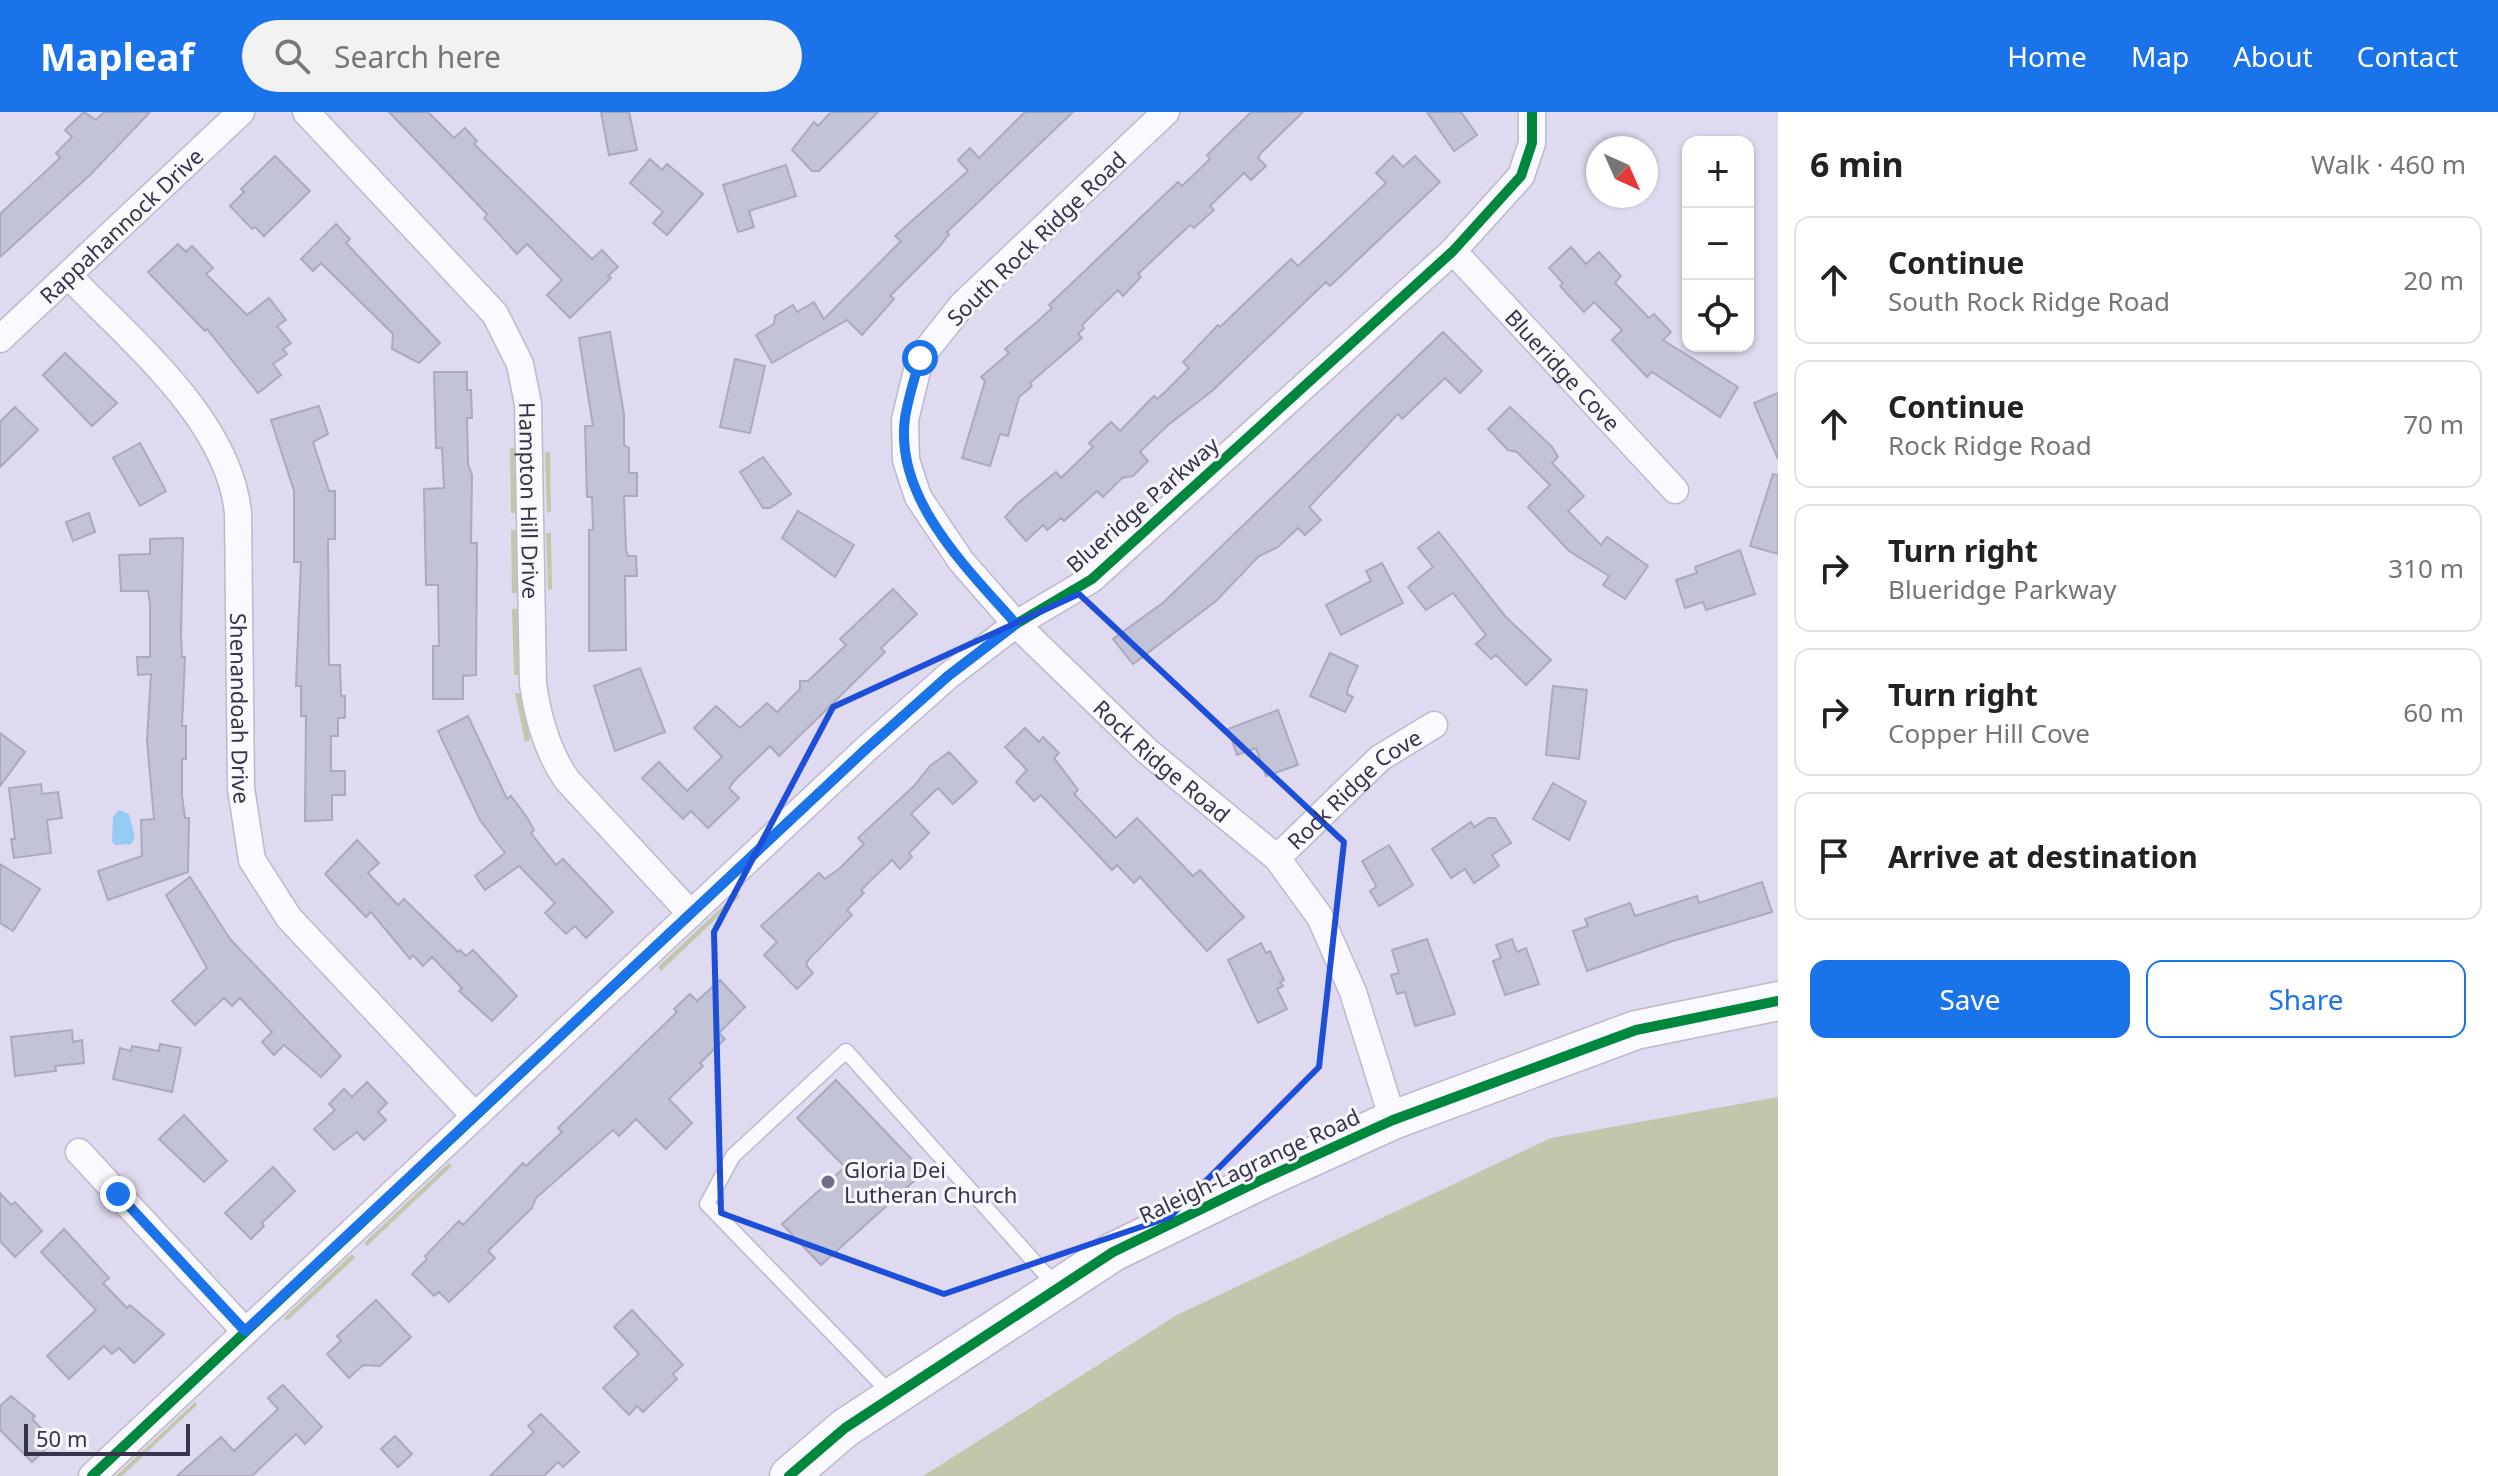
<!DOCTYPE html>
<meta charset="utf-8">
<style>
body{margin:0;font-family:"Noto Sans",sans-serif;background:#f2f2f2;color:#222}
.controls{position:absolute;right:24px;top:24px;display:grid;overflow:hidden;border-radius:16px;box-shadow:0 2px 6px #0004}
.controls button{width:72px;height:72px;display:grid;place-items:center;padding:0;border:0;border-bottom:2px solid #e0e0e0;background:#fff;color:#222;font:40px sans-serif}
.compass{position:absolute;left:1586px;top:24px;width:72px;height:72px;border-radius:50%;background:#fff;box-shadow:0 2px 6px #0004;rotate:135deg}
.scale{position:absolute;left:24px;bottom:20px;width:166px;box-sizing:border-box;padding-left:8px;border:4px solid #39324c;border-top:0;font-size:22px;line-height:28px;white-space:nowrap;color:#39324c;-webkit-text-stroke:6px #f9f7fe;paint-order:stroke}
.stop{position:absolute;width:24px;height:24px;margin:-18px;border:6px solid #1a73e8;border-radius:50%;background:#fff}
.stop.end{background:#1a73e8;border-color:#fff;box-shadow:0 2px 8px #0008}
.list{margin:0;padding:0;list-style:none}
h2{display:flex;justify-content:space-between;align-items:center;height:104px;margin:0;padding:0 32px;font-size:34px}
h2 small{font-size:26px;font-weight:400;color:#767676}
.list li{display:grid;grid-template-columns:52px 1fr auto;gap:24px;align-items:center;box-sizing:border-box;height:128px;margin:0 16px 16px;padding:0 16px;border:2px solid #e0e0e0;border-radius:16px}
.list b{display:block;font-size:30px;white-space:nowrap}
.list p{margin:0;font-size:26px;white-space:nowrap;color:#767676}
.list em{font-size:26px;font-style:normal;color:#767676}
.actions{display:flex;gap:16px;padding:24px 32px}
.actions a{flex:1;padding:18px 0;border:2px solid #1a73e8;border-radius:16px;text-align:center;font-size:28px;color:#1a73e8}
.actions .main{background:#1a73e8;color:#fff}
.icon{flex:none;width:44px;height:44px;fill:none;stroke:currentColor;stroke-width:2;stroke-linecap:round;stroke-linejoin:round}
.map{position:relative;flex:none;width:1778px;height:1364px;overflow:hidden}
header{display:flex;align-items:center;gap:48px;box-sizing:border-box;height:112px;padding:0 40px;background:#1a73e8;color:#fff}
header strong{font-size:38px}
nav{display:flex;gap:44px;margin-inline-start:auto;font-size:28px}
.search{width:560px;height:72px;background:#f2f2f2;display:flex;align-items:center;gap:20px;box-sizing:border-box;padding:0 28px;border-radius:44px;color:#767676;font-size:30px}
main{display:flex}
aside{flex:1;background:#fff}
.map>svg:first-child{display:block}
</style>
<header>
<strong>Mapleaf</strong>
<div class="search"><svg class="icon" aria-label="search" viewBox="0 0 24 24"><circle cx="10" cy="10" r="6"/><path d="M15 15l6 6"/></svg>Search here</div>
<nav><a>Home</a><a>Map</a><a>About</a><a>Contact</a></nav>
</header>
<main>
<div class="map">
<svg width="1778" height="1364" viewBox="0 0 1778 1364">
<rect width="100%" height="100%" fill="#dfdaef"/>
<g fill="#c2c7ab">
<polygon points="510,336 514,336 516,401 511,401"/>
<polygon points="545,340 550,340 551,400 547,401"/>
<polygon points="511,418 516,418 517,481 512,481"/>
<polygon points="546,421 551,421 552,477 548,478"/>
<polygon points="512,497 517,497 519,563 514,563"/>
<polygon points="515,581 520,581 530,628 525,630"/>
<polygon points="737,781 740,784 661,859 658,855"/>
<polygon points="1778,985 1778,1364 923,1364 1177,1203 1551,1026"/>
<polygon points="449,1051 452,1054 367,1134 364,1131"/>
<polygon points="352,1142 355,1146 287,1209 284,1206"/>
<polygon points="195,1290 197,1293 122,1364 116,1364"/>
</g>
<polygon fill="#96ccf4" points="119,698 129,702 135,726 131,732 115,733 112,729 113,705"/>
<g fill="#c3c3d8" stroke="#aaa9be" stroke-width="2">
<polygon points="84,0 96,8 104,0 150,0 91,62 0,145 0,102 60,46 56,41 72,25 65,18"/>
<polygon points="389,0 428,0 454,26 465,16 477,29 474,32 592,147 602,138 618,155 608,164 611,166 570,206 547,183 562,168 527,132 517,142 484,106 487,102"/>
<polygon points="601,0 629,0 637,38 609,43"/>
<polygon points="831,0 878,0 819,59 812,59 792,38 814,10 818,14"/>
<polygon points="1025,0 1073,0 947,120 949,122 939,135 890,184 894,187 862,223 847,208 772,251 756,223 774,212 775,204 793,193 797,200 814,190 824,207 901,129 895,124 968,59 958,48 970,36 979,46"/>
<polygon points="1251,0 1303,0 1261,41 1258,46 1266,54 1251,68 1244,61 1210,94 1214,98 1194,116 1190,113 1138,162 1141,165 1123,184 1118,178 1082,213 1084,216 1078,222 1082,226 1030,271 1032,274 1019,285 1008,324 1000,322 990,354 962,346 985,269 981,265 1009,241 1005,237 1038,209 1052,196 1049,193 1178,70 1182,74 1210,47 1207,43"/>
<polygon points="1427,0 1461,0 1477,23 1454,39"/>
<polygon points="275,44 310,79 264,124 255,115 252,117 230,94 244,80 241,77"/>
<polygon points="1393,44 1403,55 1415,44 1440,70 1330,174 1326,170 1212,279 1168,313 1140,340 1148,349 1133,364 1122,366 1103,385 1097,379 1064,409 1061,406 1047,418 1043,413 1026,429 1005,405 1018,391 1056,360 1061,366 1093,335 1089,331 1111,310 1120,319 1154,284 1157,287 1164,281 1189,256 1183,250 1218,213 1220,215 1291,147 1298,154 1386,71 1376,61"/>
<polygon points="650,47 662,58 667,52 703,82 667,123 653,111 663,100 630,71"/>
<polygon points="786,53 796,84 749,99 754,115 738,120 723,73"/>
<polygon points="336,112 350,127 346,131 440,231 419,251 392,237 393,222 321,151 313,159 301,147"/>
<polygon points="178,132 186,140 192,134 213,156 206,162 247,203 269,186 286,208 277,214 291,231 283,237 287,242 273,252 281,263 258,281 207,217 205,219 148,160"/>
<polygon points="1571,135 1586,152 1599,140 1621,164 1615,171 1649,206 1654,202 1671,220 1663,228 1738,275 1720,305 1652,260 1647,265 1612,228 1622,218 1594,190 1584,200 1560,174 1563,171 1549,156"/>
<polygon points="610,220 624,302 624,333 629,336 629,361 637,361 637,384 624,384 626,438 628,444 636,444 637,464 625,464 626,538 589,539 589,418 593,418 592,385 587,385 585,314 593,314 579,226"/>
<polygon points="1443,220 1482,259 1460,281 1445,266 1402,307 1398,302 1309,395 1321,408 1305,423 1298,416 1278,435 1259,444 1216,489 1133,552 1113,527 1164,490"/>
<polygon points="65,241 117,291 92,314 43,263"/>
<polygon points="735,247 765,254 750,321 720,315"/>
<polygon points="434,260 467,260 467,278 471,278 472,306 467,306 468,352 472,363 471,431 477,431 476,563 463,564 463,587 433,587 433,534 439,534 438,473 426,473 424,377 444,376 442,336 436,336"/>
<polygon points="1778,281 1778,347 1754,291"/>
<polygon points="319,294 328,322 313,330 329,379 335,379 335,427 328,427 329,553 340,553 341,584 345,584 345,606 338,606 338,624 331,624 331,659 345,659 345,683 332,683 332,708 305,709 306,604 301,604 301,574 296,574 301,450 294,450 294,379 271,308"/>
<polygon points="15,295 38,318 0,355 0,310"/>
<polygon points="1510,295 1552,335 1558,345 1552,351 1584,384 1568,399 1601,433 1607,425 1648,454 1625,487 1603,473 1609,464 1569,439 1528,395 1550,373 1517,340 1508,338 1488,317"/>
<polygon points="140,331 166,379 140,394 113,346"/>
<polygon points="763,345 791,382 770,396 763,396 740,360"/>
<polygon points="1773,362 1778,363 1778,442 1750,434"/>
<polygon points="798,399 854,433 835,465 782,426"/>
<polygon points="89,401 95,420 73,429 66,410"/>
<polygon points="1439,420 1505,504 1551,548 1526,573 1496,543 1491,547 1476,532 1486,523 1453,481 1426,498 1408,475 1433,455 1418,436"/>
<polygon points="183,426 181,523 182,545 185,545 182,614 186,614 186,647 182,647 182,684 185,706 189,706 188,760 108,788 98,759 142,744 141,708 154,707 147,629 151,562 138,563 137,545 150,545 150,492 148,479 121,479 119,443 150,442 150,427"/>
<polygon points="1740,438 1755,482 1706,498 1703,490 1685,496 1676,468 1697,461 1695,455"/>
<polygon points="1382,451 1403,491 1341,523 1326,493 1371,469 1366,459"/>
<polygon points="893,477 917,502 881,536 885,540 779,644 770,634 735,668 729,676 739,686 708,716 691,699 683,707 642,666 659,650 687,679 722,645 694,616 716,594 740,616 767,591 777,600 800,577 800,569 808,569 846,533 840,527"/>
<polygon points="1330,541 1358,554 1348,576 1347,582 1353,585 1345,600 1310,584"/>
<polygon points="640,556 665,620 615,639 594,574"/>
<polygon points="1553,574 1587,578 1579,647 1546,643"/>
<polygon points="1278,598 1298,653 1266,664 1256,636 1237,643 1228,617"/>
<polygon points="468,604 507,687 511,684 526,704 534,718 531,721 556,753 563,747 613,800 586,826 575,814 566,822 545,801 555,791 519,754 485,778 475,764 505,741 480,708 438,619"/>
<polygon points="1025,616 1039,630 1043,625 1059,641 1054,646 1078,678 1074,682 1116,726 1137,706 1193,764 1200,758 1244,805 1207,839 1140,765 1134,771 1117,753 1112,758 1041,683 1034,689 1016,670 1027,658 1005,635"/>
<polygon points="0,621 25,640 0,674"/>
<polygon points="949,640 977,670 953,692 938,676 911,702 929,721 909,741 912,745 900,757 892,748 861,778 864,781 847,798 852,803 809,847 806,853 813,861 797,877 764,843 777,830 761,814 819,761 825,767 840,756 864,732 858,726 914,674 930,654"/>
<polygon points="1553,671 1586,690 1569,728 1533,707"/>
<polygon points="41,672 42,682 58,680 62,706 47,708 51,741 14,746 11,727 15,727 9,676"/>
<polygon points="1488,706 1495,706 1511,731 1492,743 1499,754 1474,771 1465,757 1451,766 1432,737 1471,710 1474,715"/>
<polygon points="357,728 379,751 368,761 398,793 404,787 458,840 460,838 466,844 473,838 517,884 492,909 459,879 462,876 432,845 423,854 413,843 410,847 371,800 366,805 325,762"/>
<polygon points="1389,733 1413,773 1379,794 1370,779 1376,775 1374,770 1362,749"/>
<polygon points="0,752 40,777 13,819 0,811"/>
<polygon points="190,765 230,827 341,944 321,965 284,933 274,943 262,930 272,920 240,886 232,894 224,886 195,913 172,889 207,856 166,783"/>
<polygon points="1762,770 1772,800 1673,829 1587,859 1573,819 1588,814 1585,807 1630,791 1635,804 1697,784 1699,791"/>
<polygon points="1427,827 1455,902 1415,914 1405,880 1397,882 1391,863 1399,861 1392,838"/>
<polygon points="1512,827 1517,840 1526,836 1539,872 1505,883 1493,849 1501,846 1496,833"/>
<polygon points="1261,831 1266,841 1270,839 1284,868 1280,870 1283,874 1277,877 1287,897 1258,911 1228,848"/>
<polygon points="720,868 745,895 719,921 725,927 700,951 703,954 669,987 692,1011 666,1037 636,1007 619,1024 613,1018 536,1086 532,1096 488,1139 495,1146 449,1190 439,1180 434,1184 412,1162 427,1147 425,1144 459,1109 463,1113 523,1051 526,1054 562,1020 558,1016 677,900 674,897 690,882 697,889"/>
<polygon points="72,918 73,930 82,928 84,951 55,954 56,959 15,964 11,925"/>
<polygon points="160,932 181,936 172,980 113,967 120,936 131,939 132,934 159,939"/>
<polygon points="836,968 924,1060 821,1153 782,1112 845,1055 797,1006"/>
<polygon points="367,970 387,991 378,1000 386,1008 364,1028 357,1020 334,1038 314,1017 335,998 329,992 344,977 352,985"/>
<polygon points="184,1003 227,1049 204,1070 159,1027"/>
<polygon points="273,1055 295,1079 262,1111 264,1114 251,1127 225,1101"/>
<polygon points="0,1081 11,1093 15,1090 42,1119 15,1145 0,1129"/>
<polygon points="64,1117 109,1166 103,1171 127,1196 130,1193 164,1222 134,1251 119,1236 112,1242 104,1234 69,1267 47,1244 96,1198 41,1140"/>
<polygon points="376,1188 411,1225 380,1254 363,1253 349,1266 327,1242 341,1229 337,1224"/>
<polygon points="632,1198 683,1253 673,1262 677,1267 643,1300 637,1294 629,1303 603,1276 639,1242 614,1215"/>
<polygon points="283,1273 322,1315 305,1332 296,1322 252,1364 177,1364 221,1325 234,1339 278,1297 268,1286"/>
<polygon points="11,1284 35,1304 32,1307 54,1329 32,1350 0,1318 0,1294"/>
<polygon points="541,1302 579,1340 563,1355 558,1350 544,1364 490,1364 534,1320 528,1314"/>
<polygon points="395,1324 412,1342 398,1355 381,1337"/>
</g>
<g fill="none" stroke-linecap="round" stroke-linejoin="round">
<g stroke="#beb8ce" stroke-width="17">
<polyline id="lane" points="893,1284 707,1092 733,1044 846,939 1056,1174"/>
</g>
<g stroke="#beb8ce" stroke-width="29">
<g id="street">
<path id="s1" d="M306,0L495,202L520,252L528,292L533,572C538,607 547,639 567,668L691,802"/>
<path id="s2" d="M1166,0L962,193L920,246L905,308L906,348L918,385L961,449L1016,512L1147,639L1277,746L1320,805L1353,880L1393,1008"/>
<path id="s3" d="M1453,139L1675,378"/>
<path id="s4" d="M69,164C131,229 229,308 238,401L241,676L252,748L289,806L475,1004"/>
<path id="s5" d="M0,227L241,0"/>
<path id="s6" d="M1277,746L1380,646L1434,613"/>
<polyline points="79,1040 245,1219"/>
<polyline points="92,1364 866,637 948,564 1016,512 1092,467 1453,139 1521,64 1532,31 1532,0"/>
</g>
</g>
<g stroke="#beb8ce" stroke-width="41">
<polyline id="secondary" points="789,1364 845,1316 1113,1140 1259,1069 1393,1008 1636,918 1778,889"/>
</g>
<use href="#lane" stroke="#faf9fd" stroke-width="14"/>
<use href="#street" stroke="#faf9fd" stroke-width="26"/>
<use href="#secondary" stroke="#faf9fd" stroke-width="38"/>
<g stroke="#f9f7fe" stroke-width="15">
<g id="cycleway">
<polyline points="92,1364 866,637 948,564 1016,512 1092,467 1453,139 1521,64 1532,31 1532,0"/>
<polyline points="789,1364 845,1316 1113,1140 1259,1069 1393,1008 1636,918 1778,889"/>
</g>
</g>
<use href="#cycleway" stroke="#00873e" stroke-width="10"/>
</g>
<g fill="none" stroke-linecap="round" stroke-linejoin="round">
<path stroke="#1a73e8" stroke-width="10" d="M118,1082L245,1219L866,637L948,564L1016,512C968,457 894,387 905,306C908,286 915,266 920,246"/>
</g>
<path fill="none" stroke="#1d4ed8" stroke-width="6" stroke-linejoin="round" d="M1079,482L1344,730L1319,955L1170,1105L944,1182L721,1101L714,820L833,595Z"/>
<circle fill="#736d85" stroke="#f9f7fe" stroke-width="3" cx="828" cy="1070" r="8"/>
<g text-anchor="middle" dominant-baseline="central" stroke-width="6" stroke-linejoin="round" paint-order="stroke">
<g font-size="22" fill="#39324c" stroke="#f9f7fe">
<text stroke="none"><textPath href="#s5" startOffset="166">Rappahannock Drive</textPath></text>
<text transform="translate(1036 126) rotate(-44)">South Rock Ridge Road</text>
<text stroke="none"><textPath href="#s3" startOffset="162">Blueridge Cove</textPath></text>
<text stroke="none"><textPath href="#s1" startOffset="470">Hampton Hill Drive</textPath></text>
<text transform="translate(1142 392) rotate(-41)">Blueridge Parkway</text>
<text stroke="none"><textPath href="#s4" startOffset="492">Shenandoah Drive</textPath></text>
<text stroke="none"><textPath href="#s2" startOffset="852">Rock Ridge Road</textPath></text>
<text stroke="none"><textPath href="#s6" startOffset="104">Rock Ridge Cove</textPath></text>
<text transform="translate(1249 1053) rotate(-25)">Raleigh-Lagrange Road</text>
</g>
<g font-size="22" fill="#39324c" stroke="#f9f7fe" text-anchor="start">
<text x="844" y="1057">Gloria Dei<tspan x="844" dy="25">Lutheran Church</tspan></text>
</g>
</g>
</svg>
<div class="controls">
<button>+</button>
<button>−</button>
<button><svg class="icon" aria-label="locate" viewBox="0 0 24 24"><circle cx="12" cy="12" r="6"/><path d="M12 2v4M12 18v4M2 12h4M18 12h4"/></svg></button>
</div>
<svg class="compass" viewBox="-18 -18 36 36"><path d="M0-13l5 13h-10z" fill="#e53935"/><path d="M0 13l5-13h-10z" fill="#767676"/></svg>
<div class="scale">50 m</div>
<div class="stop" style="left:920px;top:246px"></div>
<div class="stop end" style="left:118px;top:1082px"></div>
</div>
<aside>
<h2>6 min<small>Walk · 460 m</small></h2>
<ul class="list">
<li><svg class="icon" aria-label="ahead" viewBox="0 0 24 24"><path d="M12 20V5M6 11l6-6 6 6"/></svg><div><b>Continue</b><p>South Rock Ridge Road</p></div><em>20 m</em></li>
<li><svg class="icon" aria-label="ahead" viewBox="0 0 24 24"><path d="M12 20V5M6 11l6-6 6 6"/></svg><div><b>Continue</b><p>Rock Ridge Road</p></div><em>70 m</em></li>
<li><svg class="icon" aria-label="right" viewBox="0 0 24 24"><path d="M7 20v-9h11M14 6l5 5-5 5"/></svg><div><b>Turn right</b><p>Blueridge Parkway</p></div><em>310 m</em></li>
<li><svg class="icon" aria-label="right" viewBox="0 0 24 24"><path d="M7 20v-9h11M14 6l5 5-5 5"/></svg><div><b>Turn right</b><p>Copper Hill Cove</p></div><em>60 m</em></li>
<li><svg class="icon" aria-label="arrive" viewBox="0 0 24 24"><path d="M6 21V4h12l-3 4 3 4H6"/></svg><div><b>Arrive at destination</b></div></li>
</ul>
<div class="actions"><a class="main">Save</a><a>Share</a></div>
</aside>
</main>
